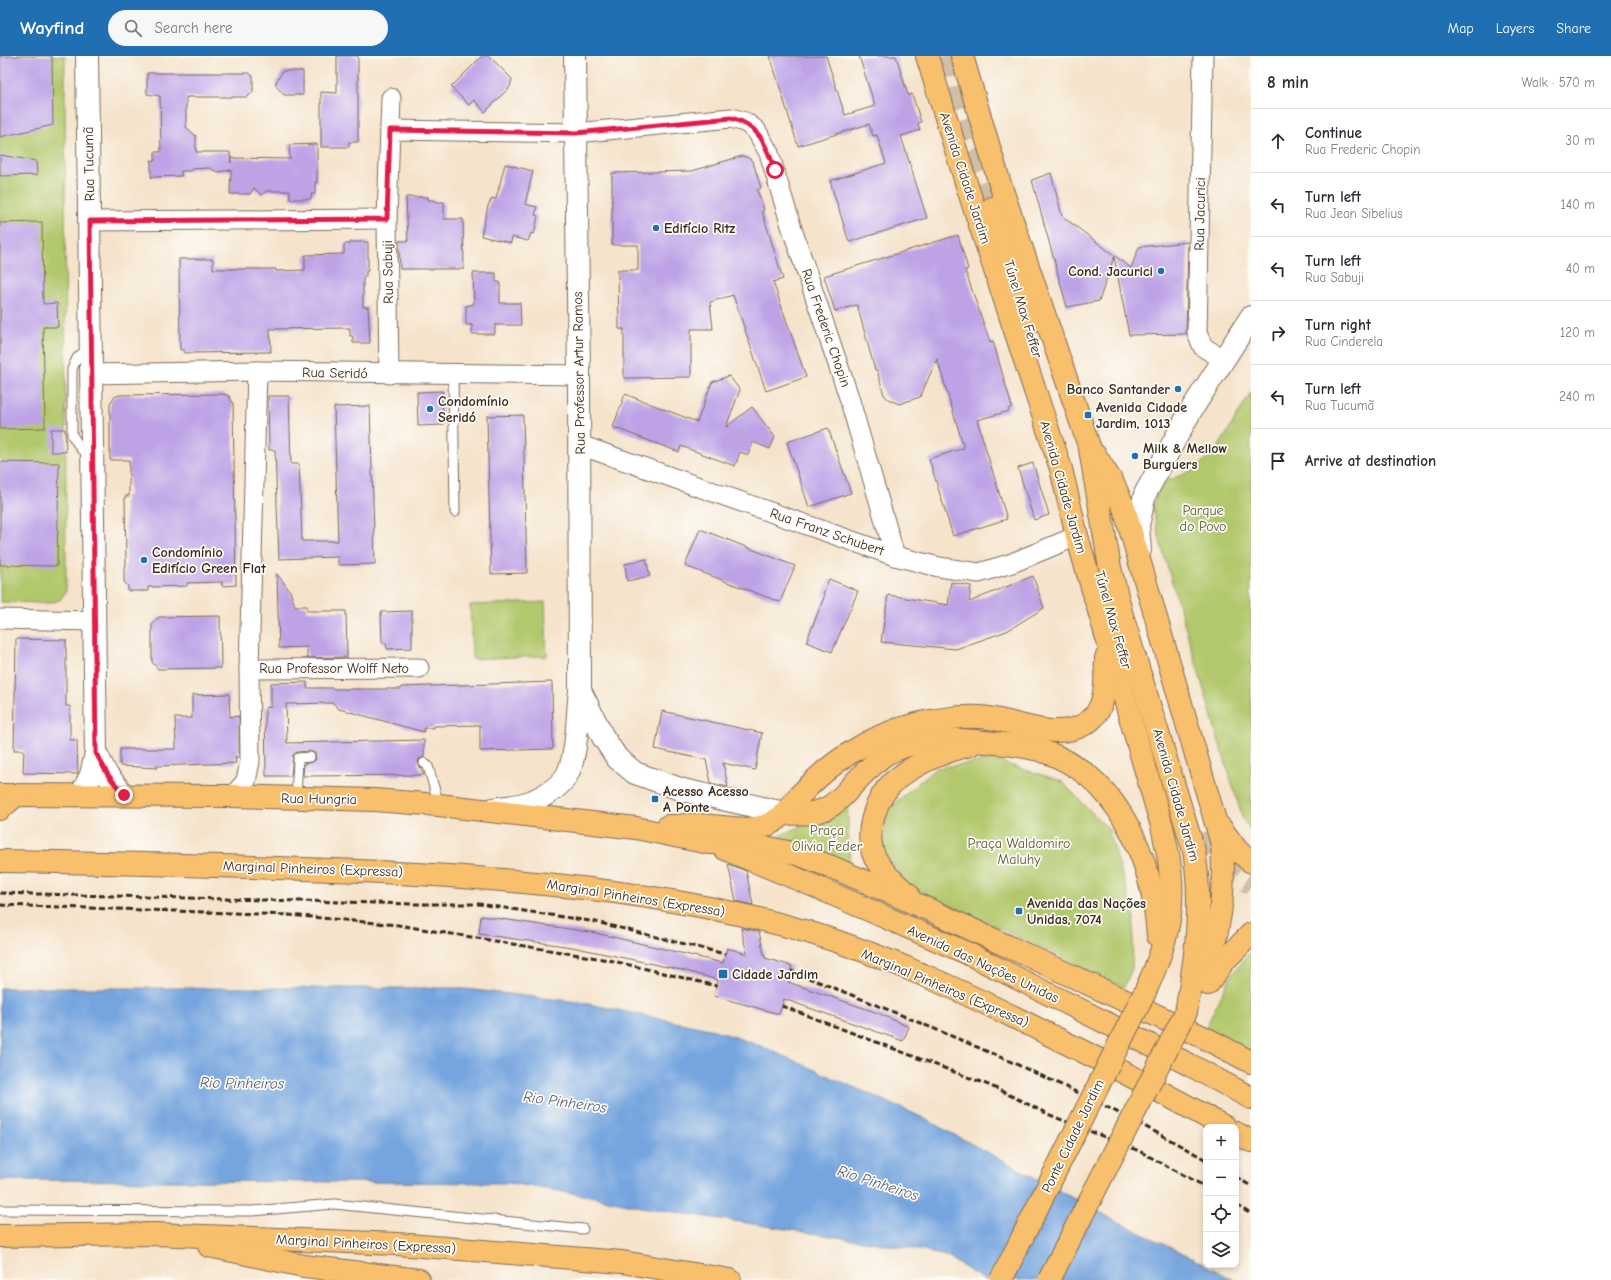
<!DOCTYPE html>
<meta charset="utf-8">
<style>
body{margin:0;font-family:"Comic Neue",sans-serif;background:#f7f7f7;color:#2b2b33}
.controls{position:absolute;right:12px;bottom:12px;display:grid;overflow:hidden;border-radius:8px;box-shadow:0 2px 6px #0003}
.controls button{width:36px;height:36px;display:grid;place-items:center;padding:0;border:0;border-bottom:1px solid #e1e1e2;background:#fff;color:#2b2b33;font:20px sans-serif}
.stop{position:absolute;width:12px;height:12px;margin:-9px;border:3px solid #e11d48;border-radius:50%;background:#fff}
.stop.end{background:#e11d48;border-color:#fff;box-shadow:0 1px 4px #0008}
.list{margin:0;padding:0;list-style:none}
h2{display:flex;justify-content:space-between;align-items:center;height:52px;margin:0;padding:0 16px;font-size:17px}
h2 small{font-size:13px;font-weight:400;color:#7c7c81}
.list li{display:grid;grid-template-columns:26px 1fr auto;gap:12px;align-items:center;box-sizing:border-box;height:64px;padding:0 16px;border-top:1px solid #e1e1e2}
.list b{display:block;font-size:15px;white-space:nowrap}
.list p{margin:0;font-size:13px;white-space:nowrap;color:#7c7c81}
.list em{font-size:13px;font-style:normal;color:#7c7c81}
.icon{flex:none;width:22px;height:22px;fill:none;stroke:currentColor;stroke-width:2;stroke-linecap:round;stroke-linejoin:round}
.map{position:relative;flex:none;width:1251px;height:1224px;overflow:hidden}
header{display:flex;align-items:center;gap:24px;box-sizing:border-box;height:56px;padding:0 20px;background:#1f6fb2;color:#fff}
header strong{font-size:19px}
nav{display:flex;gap:22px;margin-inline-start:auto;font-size:14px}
.search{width:280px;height:36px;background:#f7f7f7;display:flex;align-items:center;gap:10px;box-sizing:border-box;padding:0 14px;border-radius:22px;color:#7c7c81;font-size:15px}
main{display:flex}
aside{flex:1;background:#fff}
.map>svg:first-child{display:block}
</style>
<header>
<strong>Wayfind</strong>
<div class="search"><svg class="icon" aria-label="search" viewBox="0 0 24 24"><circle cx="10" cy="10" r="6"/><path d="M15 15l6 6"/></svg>Search here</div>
<nav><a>Map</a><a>Layers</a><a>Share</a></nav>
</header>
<main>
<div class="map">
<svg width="1251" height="1224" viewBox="0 0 1251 1224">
<rect width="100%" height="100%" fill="#fdfcf7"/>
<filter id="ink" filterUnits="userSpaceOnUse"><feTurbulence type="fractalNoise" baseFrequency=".025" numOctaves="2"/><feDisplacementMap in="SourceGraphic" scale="8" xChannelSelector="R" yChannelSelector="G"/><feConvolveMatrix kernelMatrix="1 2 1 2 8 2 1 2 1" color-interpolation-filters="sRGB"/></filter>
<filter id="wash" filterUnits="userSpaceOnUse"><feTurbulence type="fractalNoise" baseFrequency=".012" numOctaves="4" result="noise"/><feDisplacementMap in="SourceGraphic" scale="16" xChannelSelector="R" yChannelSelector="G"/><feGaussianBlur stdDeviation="0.9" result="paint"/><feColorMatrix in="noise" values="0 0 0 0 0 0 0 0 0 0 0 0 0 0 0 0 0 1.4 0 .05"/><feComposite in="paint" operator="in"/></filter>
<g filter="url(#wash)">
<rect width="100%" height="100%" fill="#f5e3cb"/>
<g fill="#b2c86c" stroke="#767945">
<polygon points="0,0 65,0 66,535 60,544 49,547 0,546"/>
<polygon points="1251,336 1251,775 1243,763 1221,692 1161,489 1152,450 1158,436 1165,426 1191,415 1212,399 1220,389"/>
<polygon points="545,546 547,600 472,603 470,549"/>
<polygon points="994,704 1061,725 1109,774 1134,860 1132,913 1124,931 909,830 883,796 887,754 936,712"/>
<polygon points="847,749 850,812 766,786"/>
<polygon points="1251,895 1251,997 1204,975 1231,920"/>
</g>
<polygon fill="#75a4de" stroke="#58677e" points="0,932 456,932 579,946 714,974 761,990 919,1060 1109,1161 1235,1224 984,1224 946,1200 909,1192 642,1151 589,1140 510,1127 0,1124"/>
<g id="blocks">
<g fill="#bda3e6">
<polygon points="0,0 52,0 53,69 0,81"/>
<polygon points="337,0 358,0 358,86 349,86 349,91 321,91 321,36 337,37"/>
<polygon points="482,0 489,0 512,23 510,31 485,56 474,44 469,49 451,31"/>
<polygon points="770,0 826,0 845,59 875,50 859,0 896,0 908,39 912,38 921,66 918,67 920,74 901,80 927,162 849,186 830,125 886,107 877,79 873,80 869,68 798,90"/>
<polygon points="283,15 303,15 303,39 284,39 276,30 276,26"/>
<polygon points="147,17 249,17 253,20 253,36 247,41 186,41 186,71 196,80 196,96 230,96 231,107 231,102 290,103 289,89 317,88 317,126 315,126 315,138 311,138 311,143 290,143 290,135 266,135 262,139 254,132 250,138 230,138 231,114 217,116 210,112 191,113 191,115 181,115 181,120 151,121 151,104 155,105 155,96 161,96 160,40 147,38"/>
<polygon points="0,99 36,105 37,119 0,120"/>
<polygon points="742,100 749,102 753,106 761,132 757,134 764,154 762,155 783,223 773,226 806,321 766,335 733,239 710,246 713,273 691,273 691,321 624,322 624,273 619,273 618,214 638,214 638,189 612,189 612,117 692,115"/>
<polygon points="505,108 533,115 525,148 537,151 535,159 538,160 534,178 531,177 528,185 512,181 511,187 481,180 488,150 492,142 496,143"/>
<polygon points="1051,117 1062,160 1131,212 1139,191 1188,186 1186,278 1129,279 1114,201 1099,245 1067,251 1032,124"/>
<polygon points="406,141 428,141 428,144 433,144 436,146 444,146 444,163 463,163 464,213 400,213 399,185 408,185"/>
<polygon points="42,166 43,248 57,247 58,271 43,271 45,372 0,373 0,167"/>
<polygon points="958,179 968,213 965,214 990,286 993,285 1012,351 1008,353 1009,355 977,364 1007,463 953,480 929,403 964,392 937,303 920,341 899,348 888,343 884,339 877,314 875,314 857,249 835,255 824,220"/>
<polygon points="351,186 368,186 368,215 366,215 366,221 363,221 363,251 368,251 370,287 353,287 353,280 350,280 350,272 270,273 271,296 184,297 184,293 180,294 179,203 213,203 213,213 276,213 276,215 305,214 305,199 344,198 344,188 350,188"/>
<polygon points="473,217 496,217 496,226 500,226 500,247 520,247 521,269 495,269 495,278 472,278 472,269 466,269 466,250 474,248"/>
<polygon points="729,320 740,334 726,371 752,351 775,381 770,393 753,386 748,399 740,396 735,410 681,390 679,396 613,371 625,338 697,366 712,326"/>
<polygon points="442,335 443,369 418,370 417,336"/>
<polygon points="223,338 229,340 233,348 236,529 222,530 222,526 187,527 187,530 148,531 148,535 128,535 128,530 124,526 124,511 126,509 125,440 129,440 129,404 110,404 110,347 114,341 120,339"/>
<polygon points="268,340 289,340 291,408 299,408 302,485 338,485 334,351 370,350 375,508 338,509 338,501 279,503 275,394 269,394"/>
<polygon points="523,359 527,517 491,518 487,360"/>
<polygon points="828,372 851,437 809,451 787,386"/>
<polygon points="51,373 65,373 66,396 51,396"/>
<polygon points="0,406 59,407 57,510 0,509"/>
<polygon points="1033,407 1049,459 1034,464 1018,412"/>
<polygon points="700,473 795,510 780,546 685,510"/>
<polygon points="646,503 650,520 627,525 625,508"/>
<polygon points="277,518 290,535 295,550 307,550 307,555 346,555 347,601 307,602 307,591 279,592"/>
<polygon points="1033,520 1044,552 1007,575 956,593 881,586 888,539 948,549 951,526 971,530 969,546"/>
<polygon points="829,523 858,535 832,596 806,586 825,539 823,538"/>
<polygon points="412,555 412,592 387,593 386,587 382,587 381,556"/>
<polygon points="220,560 221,612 158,613 152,606 152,569 159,561"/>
<polygon points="16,583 66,584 66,650 70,650 70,684 77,684 78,718 23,717 24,694 14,694"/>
<polygon points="307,626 307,632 333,632 333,633 401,633 401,631 552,626 553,693 480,695 480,669 434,670 434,672 424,672 424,676 339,653 333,647 286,648 287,687 424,684 424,701 419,703 418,707 424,719 303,720 304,708 313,706 316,703 315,697 310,695 297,696 293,699 291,720 266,720 265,652 271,651 271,627"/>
<polygon points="229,638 230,661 239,660 239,701 235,701 236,707 157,710 157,712 120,710 120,693 176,693 175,662 192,662 192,639"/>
<polygon points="662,655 762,677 755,714 723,707 728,731 711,727 706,704 655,693"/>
<polygon points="728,808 746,815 753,849 736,845"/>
<polygon points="481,860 596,877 723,907 727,892 747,898 741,872 751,874 759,876 765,902 792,910 788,926 878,957 909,971 903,985 784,943 779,958 714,940 718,924 686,915 572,891 479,878"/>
</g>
</g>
</g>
<g filter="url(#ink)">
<use href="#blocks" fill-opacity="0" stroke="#7c6b5b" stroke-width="1"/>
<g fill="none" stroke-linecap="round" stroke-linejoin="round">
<g stroke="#d0bea8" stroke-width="22" stroke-dasharray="22 11" stroke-linecap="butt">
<polyline points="943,0 992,152"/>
<path d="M1204,776C1214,798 1227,818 1251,828"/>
</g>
<g stroke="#7c6b5b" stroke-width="11">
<g id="service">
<polyline points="89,291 77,302 72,313 72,379 81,393 90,398"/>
<polyline points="453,318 455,456"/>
<polyline points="424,707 428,710 439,749"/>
<polyline points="296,742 298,702 310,701"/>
<polyline points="0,1154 252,1155 334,1148 583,1173"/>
</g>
</g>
<g stroke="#7c6b5b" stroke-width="21">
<g id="minor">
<polyline points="1203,0 1197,277 1203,291 1223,303"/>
<polyline points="390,74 576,77 731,62 745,66 756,74 769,97 793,176 848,338 895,500"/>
<polyline points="90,165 387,163"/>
<polyline points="91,318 257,315 579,319"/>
<polyline points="389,318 387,163 391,42"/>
<polyline points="580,389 895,500 939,511 979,517 1012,507 1077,480"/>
<polyline points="0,563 93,565"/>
<polyline points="249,613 419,612"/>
<polyline points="233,740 246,725 250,706 249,613 257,315"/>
</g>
</g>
<g stroke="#7c6b5b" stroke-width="24">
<g id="tertiary">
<polyline points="1140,494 1138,470 1145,438 1190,356 1251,261"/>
<polyline points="580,634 603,681 617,702 635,717 683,734 784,757"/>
<polyline points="96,697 107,719 124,739"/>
<polyline points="81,739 91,719 96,697 87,0"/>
<path d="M493,753C506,751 521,750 533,745C546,739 561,731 568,717C578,695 577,658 580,634L579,319L575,0"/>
</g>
</g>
<g stroke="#7c6b5b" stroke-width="24">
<g id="trunk">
<path d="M927,0L968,133L1061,413L1077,480L1162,770C1165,785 1169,799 1170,813C1176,857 1163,897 1145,936"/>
<path d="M962,0L999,125L1090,393L1110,512L1121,556L1194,795C1203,850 1196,901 1186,956"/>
<polyline points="992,152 1028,268"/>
<path d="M1095,399L1114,429L1124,452L1222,788C1225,834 1221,881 1201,924"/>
<polyline points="0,739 233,740 374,744 439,749 636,772 709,787 746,788 769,792 797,798 832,811 932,855 1205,982 1251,1006"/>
<path d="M784,757C839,763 838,738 874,708C878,704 883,699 888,697C921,681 950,682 985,686C1003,688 1021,689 1039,694C1119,717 1153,805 1158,880"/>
<path d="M668,770C679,770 690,768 701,769C722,770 744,776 764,770C781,765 791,748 803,736C831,706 872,679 913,669C933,664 958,660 979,661C1012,662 1053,687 1085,668C1108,655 1105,624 1106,602"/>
<polyline points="1220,771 1237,794 1251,806"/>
<polyline points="725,793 807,827 969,898 1190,1009 1251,1042"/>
<path d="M908,838C895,828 883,817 875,802C863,776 876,739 898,722C919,705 944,696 970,689"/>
<polyline points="1208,928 1224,905 1251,878"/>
</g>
</g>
<g stroke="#7c6b5b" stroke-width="24">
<g id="motorway">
<polyline points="0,753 15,740"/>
<path d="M0,805C120,807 239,810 359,815C508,822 664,834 808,876C890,901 968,938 1044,976C1105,1006 1166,1038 1225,1071"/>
<polyline points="1236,1077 1251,1085"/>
<polyline points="0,1180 155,1178 397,1188 622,1206 730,1224"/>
<polyline points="209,1190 304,1210 419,1224"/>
</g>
</g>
<use href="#service" stroke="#fff" stroke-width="9"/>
<use href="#minor" stroke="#fff" stroke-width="19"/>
<use href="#tertiary" stroke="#fff" stroke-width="22"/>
<use href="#trunk" stroke="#f8bf6c" stroke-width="22"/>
<use href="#motorway" stroke="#f8bf6c" stroke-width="22"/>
<g stroke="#3b2a1e" stroke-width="3" stroke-dasharray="6 3" stroke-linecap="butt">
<polyline points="0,837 414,848 479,848 596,866 725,898"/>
<polyline points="0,849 289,859 398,869 609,904 717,930"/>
<path d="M791,915C933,971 1074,1028 1206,1104"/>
<polyline points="782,950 991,1030 1050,1059 1139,1095 1206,1131"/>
<polyline points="1236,1121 1251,1130"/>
<polyline points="1236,1149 1251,1158"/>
</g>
<g stroke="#7c6b5b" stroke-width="24" stroke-linecap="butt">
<g id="trunk-bridge">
<polyline points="1001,1224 1145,936"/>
<polyline points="1049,1224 1184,960"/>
</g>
</g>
<use href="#trunk-bridge" stroke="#f8bf6c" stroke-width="22"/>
</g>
</g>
<g fill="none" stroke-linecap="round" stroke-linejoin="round" filter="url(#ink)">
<path stroke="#e11d48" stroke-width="5" d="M124,739L108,719L96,697L90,165L387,163L390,74L576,77L731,62C760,70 765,87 775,114"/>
</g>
<g fill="#1f6fb2" stroke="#fdfcf7" stroke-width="1.5">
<circle cx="656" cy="172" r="4"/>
<circle cx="1161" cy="215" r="4"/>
<circle cx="1178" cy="333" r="4"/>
<circle cx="430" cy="353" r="4"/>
<rect x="1084" y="355" width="8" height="8" rx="2"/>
<circle cx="1135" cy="400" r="4"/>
<circle cx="144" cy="504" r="4"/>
<rect x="651" y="739" width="8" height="8" rx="2"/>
<rect x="1015" y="851" width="8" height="8" rx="2"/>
<rect x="718" y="913" width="10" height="10" rx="2"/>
</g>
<g text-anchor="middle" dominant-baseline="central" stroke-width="3.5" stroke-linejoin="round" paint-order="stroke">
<g font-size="14" fill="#3b2a1e" stroke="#fdfcf7">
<text transform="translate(89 108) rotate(-91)">Rua Tucumã</text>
<text transform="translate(965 122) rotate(72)">Avenida Cidade Jardim</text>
<text transform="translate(1200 158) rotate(-89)">Rua Jacurici</text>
<text transform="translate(388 216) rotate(-91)">Rua Sabuji</text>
<text transform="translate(1023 253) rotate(73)">Túnel Max Feffer</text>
<text transform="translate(826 272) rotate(71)">Rua Frederic Chopin</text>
<text transform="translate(335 317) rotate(1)">Rua Seridó</text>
<text transform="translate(579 317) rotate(-91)">Rua Professor Artur Ramos</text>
<text transform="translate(1063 431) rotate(74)">Avenida Cidade Jardim</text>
<text transform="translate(827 476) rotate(19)">Rua Franz Schubert</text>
<text transform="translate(1113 564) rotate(74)">Túnel Max Feffer</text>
<text x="334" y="612">Rua Professor Wolff Neto</text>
<text transform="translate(1176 739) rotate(74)">Avenida Cidade Jardim</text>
<text transform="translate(319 743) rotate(1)">Rua Hungria</text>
<text transform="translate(313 813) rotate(2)">Marginal Pinheiros (Expressa)</text>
<text transform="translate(636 842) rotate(9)">Marginal Pinheiros (Expressa)</text>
<text transform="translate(983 908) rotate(25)">Avenida das Nações Unidas</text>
<text transform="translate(945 932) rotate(23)">Marginal Pinheiros (Expressa)</text>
<text transform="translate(1073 1080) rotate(-64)">Ponte Cidade Jardim</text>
<text transform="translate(366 1188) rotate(3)">Marginal Pinheiros (Expressa)</text>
</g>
<g font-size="14" font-weight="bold" fill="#3b2a1e" stroke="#fdfcf7" text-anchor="start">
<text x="664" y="172">Edifício Ritz</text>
<text x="1153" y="215" text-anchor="end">Cond. Jacurici</text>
<text x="1170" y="333" text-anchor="end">Banco Santander</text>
<text x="438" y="345">Condomínio<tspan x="438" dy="16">Seridó</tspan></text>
<text x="1096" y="351">Avenida Cidade<tspan x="1096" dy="16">Jardim, 1013</tspan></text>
<text x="1143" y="392">Milk &amp; Mellow<tspan x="1143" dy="16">Burguers</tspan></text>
<text x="152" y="496">Condomínio<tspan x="152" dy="16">Edifício Green Flat</tspan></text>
<text x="663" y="735">Acesso Acesso<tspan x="663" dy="16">A Ponte</tspan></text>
<text x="1027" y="847">Avenida das Nações<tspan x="1027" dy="16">Unidas, 7074</tspan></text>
<text x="732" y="918">Cidade Jardim</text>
</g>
<g font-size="14" fill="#5f5935" stroke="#fdfcf7">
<text x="1203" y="454">Parque<tspan x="1203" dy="16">do Povo</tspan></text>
<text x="827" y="774">Praça<tspan x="827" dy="16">Olivia Feder</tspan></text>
<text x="1019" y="787">Praça Waldomiro<tspan x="1019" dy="16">Maluhy</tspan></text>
</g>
<g font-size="15" font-style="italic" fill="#525b6b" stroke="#fdfcf7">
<text transform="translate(242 1027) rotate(1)">Rio Pinheiros</text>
<text transform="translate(565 1046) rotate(8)">Rio Pinheiros</text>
<text transform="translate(878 1127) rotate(18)">Rio Pinheiros</text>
</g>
</g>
</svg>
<div class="controls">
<button>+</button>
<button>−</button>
<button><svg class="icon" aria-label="locate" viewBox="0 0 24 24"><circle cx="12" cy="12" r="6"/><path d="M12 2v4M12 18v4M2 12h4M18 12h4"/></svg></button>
<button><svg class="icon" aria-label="layers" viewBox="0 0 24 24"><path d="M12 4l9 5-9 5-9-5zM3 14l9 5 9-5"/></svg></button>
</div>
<div class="stop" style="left:775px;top:114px"></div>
<div class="stop end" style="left:124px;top:739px"></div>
</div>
<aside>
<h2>8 min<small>Walk · 570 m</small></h2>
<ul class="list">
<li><svg class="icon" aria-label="ahead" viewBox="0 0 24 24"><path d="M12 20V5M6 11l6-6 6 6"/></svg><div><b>Continue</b><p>Rua Frederic Chopin</p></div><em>30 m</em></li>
<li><svg class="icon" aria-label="left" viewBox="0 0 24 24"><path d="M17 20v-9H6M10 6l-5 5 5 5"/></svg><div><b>Turn left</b><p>Rua Jean Sibelius</p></div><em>140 m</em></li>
<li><svg class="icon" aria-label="left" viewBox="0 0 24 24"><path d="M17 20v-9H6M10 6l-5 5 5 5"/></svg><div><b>Turn left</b><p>Rua Sabuji</p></div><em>40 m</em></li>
<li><svg class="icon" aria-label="right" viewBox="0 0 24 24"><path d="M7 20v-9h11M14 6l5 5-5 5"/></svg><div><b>Turn right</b><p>Rua Cinderela</p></div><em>120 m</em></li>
<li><svg class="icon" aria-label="left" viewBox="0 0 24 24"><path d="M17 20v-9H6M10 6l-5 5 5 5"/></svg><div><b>Turn left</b><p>Rua Tucumã</p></div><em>240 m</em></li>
<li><svg class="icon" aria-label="arrive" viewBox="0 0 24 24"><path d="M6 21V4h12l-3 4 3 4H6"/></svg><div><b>Arrive at destination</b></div></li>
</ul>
</aside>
</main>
